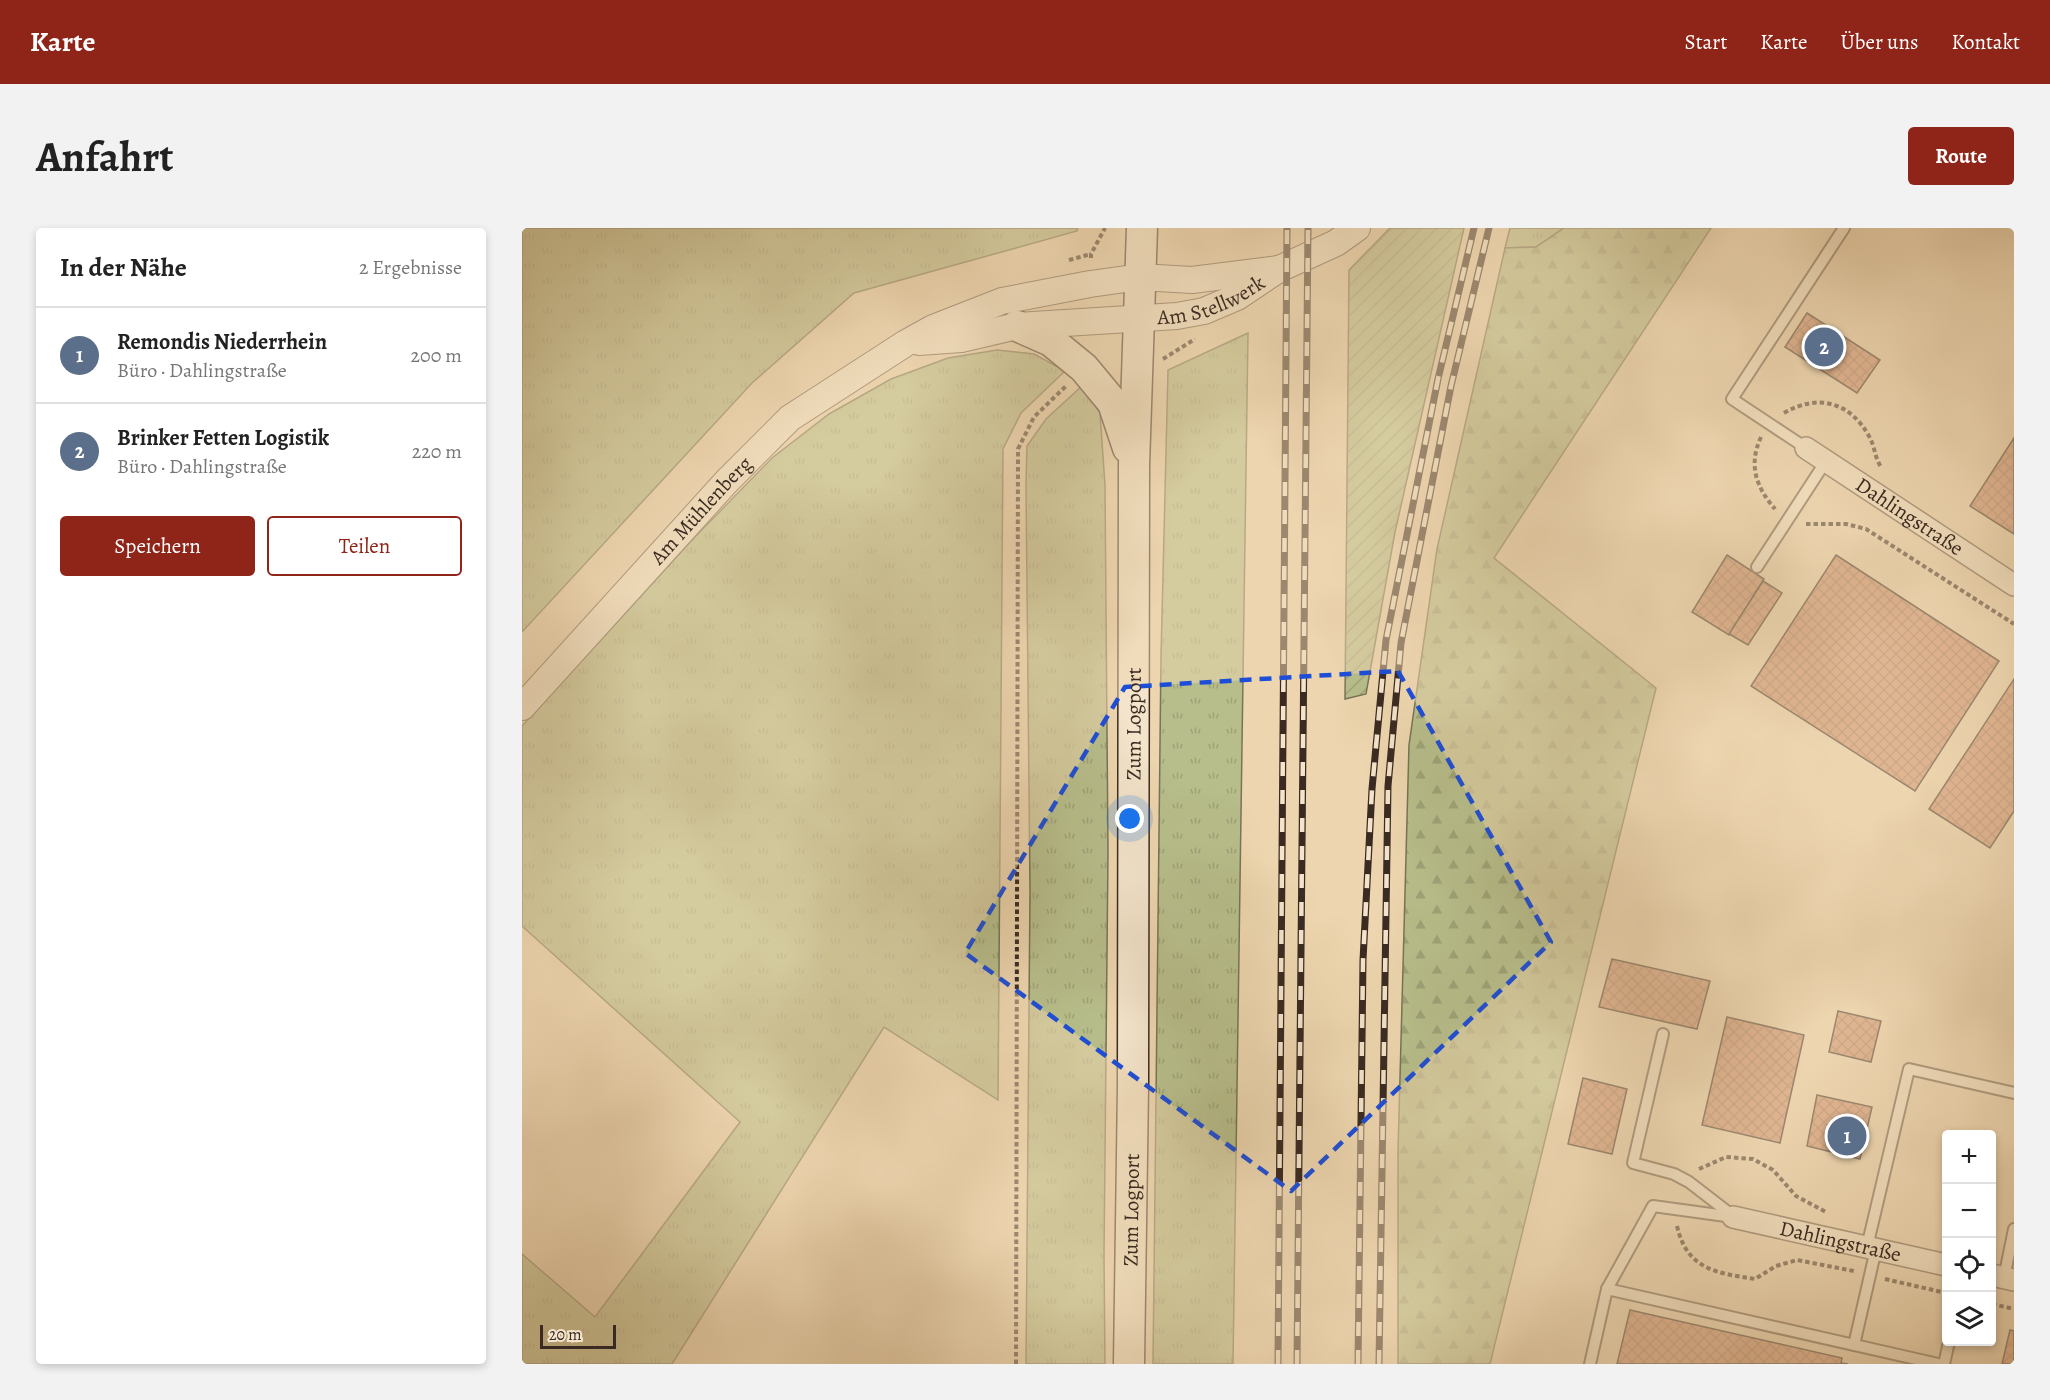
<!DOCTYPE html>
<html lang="de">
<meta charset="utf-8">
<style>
body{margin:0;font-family:Alegreya,serif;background:#f2f2f2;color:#222}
.controls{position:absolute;right:18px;bottom:18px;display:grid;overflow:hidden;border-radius:6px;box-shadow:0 3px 9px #0003}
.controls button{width:54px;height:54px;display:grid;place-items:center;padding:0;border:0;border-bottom:2px solid #e0e0e0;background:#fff;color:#222;font:30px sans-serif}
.scale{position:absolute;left:18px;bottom:15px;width:76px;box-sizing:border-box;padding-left:6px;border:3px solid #3a2a22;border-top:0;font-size:16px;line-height:21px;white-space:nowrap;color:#3a2a22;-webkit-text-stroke:4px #f3e4cb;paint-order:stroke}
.you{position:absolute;left:608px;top:591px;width:21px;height:21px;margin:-15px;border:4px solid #fff;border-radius:50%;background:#1a73e8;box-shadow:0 0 0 9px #1a73e833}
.badge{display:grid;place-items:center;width:39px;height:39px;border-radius:50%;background:#8f2418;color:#fff;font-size:20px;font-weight:700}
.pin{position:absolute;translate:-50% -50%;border:3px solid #fff;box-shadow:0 2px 6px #0006}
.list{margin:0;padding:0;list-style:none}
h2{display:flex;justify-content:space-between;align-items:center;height:78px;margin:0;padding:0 24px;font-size:26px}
h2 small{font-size:20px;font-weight:400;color:#767676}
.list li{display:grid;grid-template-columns:39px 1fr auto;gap:18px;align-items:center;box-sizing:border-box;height:96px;padding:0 24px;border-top:2px solid #e0e0e0}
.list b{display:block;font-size:22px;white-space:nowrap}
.list p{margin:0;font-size:20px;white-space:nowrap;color:#767676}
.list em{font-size:20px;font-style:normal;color:#767676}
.actions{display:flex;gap:12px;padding:18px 24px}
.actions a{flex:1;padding:14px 0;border:2px solid #8f2418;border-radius:6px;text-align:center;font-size:21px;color:#8f2418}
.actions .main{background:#8f2418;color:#fff}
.icon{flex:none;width:33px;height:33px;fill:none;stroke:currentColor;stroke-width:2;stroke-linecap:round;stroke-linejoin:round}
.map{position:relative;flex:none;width:1492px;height:1136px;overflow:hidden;border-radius:6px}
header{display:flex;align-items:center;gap:36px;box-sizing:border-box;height:84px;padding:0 30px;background:#8f2418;color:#fff}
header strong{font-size:28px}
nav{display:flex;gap:33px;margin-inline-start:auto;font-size:21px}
.intro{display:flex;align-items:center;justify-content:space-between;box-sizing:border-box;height:144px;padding:0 36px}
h1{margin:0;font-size:42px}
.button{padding:15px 27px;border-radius:6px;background:#8f2418;color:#fff;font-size:21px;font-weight:700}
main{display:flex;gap:36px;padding:0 36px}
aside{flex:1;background:#fff;border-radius:6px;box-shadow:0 3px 9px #0003}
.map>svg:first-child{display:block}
</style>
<header>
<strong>Karte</strong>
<nav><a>Start</a><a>Karte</a><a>Über uns</a><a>Kontakt</a></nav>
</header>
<div class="intro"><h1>Anfahrt</h1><a class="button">Route</a></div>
<main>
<aside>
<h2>In der Nähe<small>2 Ergebnisse</small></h2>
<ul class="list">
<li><span class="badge" style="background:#5c6f8a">1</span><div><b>Remondis Niederrhein</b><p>Büro · Dahlingstraße</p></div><em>200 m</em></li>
<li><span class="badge" style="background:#5c6f8a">2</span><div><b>Brinker Fetten Logistik</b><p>Büro · Dahlingstraße</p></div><em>220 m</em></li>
</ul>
<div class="actions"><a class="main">Speichern</a><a>Teilen</a></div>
</aside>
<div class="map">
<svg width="1492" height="1136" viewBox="0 0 1492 1136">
<defs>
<pattern id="grass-tufts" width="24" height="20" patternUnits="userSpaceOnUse" patternTransform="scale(1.5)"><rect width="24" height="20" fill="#b7be8b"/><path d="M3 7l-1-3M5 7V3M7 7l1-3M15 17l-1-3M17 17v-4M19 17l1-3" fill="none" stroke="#9ea378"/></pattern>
<pattern id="forest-firs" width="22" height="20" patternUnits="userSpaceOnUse" patternTransform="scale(1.5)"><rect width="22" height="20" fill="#b7be8b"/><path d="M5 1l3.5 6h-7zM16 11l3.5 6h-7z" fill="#9ea378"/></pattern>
<pattern id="garden-furrows" width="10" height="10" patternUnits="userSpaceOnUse" patternTransform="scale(1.5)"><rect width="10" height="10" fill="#b7be8b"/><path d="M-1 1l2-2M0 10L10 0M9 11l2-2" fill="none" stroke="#9ea378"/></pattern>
<pattern id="building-cross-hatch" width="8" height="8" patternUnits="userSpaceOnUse" patternTransform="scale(1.5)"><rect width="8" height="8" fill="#d18f6e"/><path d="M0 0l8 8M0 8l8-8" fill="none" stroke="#ab755a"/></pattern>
</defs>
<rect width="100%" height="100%" fill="#edd6af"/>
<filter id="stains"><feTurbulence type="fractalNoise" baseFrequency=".00333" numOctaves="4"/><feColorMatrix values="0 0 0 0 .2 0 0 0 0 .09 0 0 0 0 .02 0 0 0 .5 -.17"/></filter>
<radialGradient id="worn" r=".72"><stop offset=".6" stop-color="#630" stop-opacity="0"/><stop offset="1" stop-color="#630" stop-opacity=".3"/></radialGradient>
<g fill="url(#grass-tufts)" stroke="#787456" stroke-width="1.5">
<polygon points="0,0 556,0 555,3 332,65 230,155 0,404"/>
<polygon points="988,0 1042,0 1014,19 983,20"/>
<polygon points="726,105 711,1136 631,1136 639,428 646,142"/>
<polygon points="475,122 512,126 543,143 499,185 481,221 476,872 362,799 150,1136 0,1136 0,1026 73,1089 218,894 0,698 0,498 171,311 250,230 307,186 369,151 426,130"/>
<polygon points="560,158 578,185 583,257 586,624 582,1028 583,1136 504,1136 508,662 504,258 505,218 524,191"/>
</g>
<polygon fill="url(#forest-firs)" stroke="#787456" stroke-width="1.5" points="1042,0 1189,0 972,330 1134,460 968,1136 876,1136 876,924 887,517 915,321 983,20 1014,19"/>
<polygon fill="url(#garden-furrows)" stroke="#787456" stroke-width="1.5" points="868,0 942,0 873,304 844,466 823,471 827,42"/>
<g fill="url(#building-cross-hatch)" stroke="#3a2a22" stroke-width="1.5">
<polygon points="1285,85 1358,132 1335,165 1263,119"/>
<polygon points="1492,210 1492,306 1448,278"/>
<polygon points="1205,327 1242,351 1207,407 1170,384"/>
<polygon points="1314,327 1477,433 1393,563 1229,458"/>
<polygon points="1241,353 1260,365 1226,417 1207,406"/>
<polygon points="1492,451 1492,583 1468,620 1407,581"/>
<polygon points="1090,731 1188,753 1175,801 1077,779"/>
<polygon points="1316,783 1359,793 1349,834 1307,824"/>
<polygon points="1205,789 1282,807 1258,915 1180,897"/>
<polygon points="1061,850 1105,861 1090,926 1046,916"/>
<polygon points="1295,867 1350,879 1338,931 1285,918"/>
<polygon points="1108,1082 1320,1130 1319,1135 1326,1136 1095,1136"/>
<polygon points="1488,1102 1492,1103 1492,1136 1480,1136"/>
</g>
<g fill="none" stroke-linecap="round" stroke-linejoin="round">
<g stroke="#675545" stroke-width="14">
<g id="service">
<polyline points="1284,220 1210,171 1322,0"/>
<polyline points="1235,339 1304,233"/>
<polyline points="1141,806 1111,935 1152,946 1167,954 1211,988"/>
<polyline points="1345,1019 1387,841 1492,865"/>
<polyline points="1482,1050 1492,1001"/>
<polyline points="1085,1061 1416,1136"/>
<polyline points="1332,1117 1354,1021"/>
<polyline points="1068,1136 1085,1061 1131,978 1211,989"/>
<polyline points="1422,1136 1427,1114"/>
</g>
</g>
<g stroke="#675545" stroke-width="24">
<g id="minor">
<path id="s1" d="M1284,220L1492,357"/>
<path id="s2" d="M1211,989L1424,1037"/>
<polyline points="1470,1047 1492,1052"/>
</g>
</g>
<g stroke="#675545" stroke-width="28">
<g id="tertiary">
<path id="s3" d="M397,114L439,111L495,98L655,88L682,83L715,69L757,41L814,15L835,0"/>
<path id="s4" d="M0,479L205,253L268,190L384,115L411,100L480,73L568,56L618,49L670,52L757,41"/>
</g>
</g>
<g stroke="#3a2a22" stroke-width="33">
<g id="secondary">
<polyline points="495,98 529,113 562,140 591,175 606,220"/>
<path id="s5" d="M607,1136L611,858L612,237L620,0"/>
</g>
</g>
<g stroke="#3a2a22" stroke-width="4" stroke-dasharray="4.5 3" stroke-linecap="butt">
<polyline points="569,30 569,26 583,0"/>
<polyline points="547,32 569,26"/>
<polyline points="641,131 673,111"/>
<path d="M1262,185C1296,165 1329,174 1348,210C1353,219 1353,232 1360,240"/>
<path d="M1239,209C1226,237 1234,259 1253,281"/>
<polyline points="1284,296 1324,296 1344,301 1492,396"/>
<polyline points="1177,941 1204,929 1231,931 1251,942 1274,968 1304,984"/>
<path d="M1155,998C1165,1042 1195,1045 1233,1051L1254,1038L1275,1032L1332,1043"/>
<polyline points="1363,1051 1424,1065"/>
<polyline points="1470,1076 1492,1081"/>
<polyline points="494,1136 496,221 512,189 544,158"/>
</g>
<use href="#service" stroke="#f3e4cb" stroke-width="10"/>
<use href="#minor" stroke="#f3e4cb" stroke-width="21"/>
<use href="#tertiary" stroke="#f3e4cb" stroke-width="26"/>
<use href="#secondary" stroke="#f3e4cb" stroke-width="30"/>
<g stroke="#3a2a22" stroke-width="7">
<g id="rail">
<polyline points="756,1136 765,0"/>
<polyline points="775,1136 786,0"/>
<polyline points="836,1136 841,732 850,561 864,412 916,151 952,0"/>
<polyline points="857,1136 866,558 879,415 929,158 967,0"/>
</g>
</g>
<use href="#rail" stroke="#f3e4cb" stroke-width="4.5" stroke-dasharray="14" stroke-linecap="butt"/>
</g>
<path d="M0 0H1492V1136H0ZM876,443L1029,714L769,963L443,725L603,459Z" fill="#edd6af" fill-opacity=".55" fill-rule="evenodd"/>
<path fill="none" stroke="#1d4ed8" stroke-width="4.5" stroke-dasharray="12 8" stroke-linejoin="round" d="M876,443L1029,714L769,963L443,725L603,459Z"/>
<g text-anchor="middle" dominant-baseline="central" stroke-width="6" stroke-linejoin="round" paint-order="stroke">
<g font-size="21" fill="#3a2a22" stroke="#f3e4cb">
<text stroke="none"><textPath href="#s3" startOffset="297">Am Stellwerk</textPath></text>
<text stroke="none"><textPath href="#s4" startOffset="266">Am Mühlenberg</textPath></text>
<text stroke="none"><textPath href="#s1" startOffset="124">Dahlingstraße</textPath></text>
<text stroke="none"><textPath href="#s5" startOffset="640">Zum Logport</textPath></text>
<text stroke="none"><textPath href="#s5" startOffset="154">Zum Logport</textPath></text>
<text stroke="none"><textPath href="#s2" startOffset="110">Dahlingstraße</textPath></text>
</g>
</g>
<rect width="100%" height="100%" filter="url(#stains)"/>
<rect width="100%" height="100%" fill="url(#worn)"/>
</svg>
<div class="controls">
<button>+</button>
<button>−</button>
<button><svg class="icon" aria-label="locate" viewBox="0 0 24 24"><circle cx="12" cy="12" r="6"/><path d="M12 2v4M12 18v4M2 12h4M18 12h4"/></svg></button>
<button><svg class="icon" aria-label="layers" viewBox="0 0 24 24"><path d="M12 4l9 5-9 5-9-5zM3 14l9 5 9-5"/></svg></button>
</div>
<div class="scale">20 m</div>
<div class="you"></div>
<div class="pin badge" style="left:1325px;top:908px;background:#5c6f8a">1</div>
<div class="pin badge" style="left:1302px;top:119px;background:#5c6f8a">2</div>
</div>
</main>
